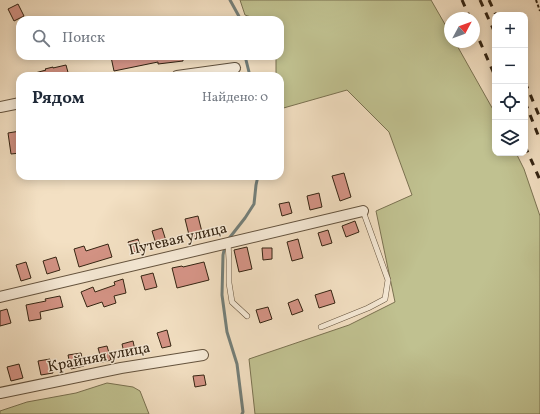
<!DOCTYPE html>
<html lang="ru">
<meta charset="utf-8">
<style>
body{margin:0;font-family:Vollkorn,serif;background:#f6f6f7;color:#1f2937}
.controls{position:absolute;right:12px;top:12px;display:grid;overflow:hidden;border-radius:8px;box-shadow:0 2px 10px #0003}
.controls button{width:36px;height:36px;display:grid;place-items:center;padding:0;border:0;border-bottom:1px solid #e0e1e3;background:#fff;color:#1f2937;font:20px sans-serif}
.compass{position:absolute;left:444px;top:12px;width:36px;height:36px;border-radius:50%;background:#fff;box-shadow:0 2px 10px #0003;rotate:49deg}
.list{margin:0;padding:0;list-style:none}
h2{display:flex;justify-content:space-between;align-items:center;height:52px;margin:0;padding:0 16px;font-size:17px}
h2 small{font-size:13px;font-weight:400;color:#747a83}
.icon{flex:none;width:22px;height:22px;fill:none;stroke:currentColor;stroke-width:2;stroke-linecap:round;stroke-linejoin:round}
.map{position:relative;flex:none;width:540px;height:414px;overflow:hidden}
.search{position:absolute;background:#fff;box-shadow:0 2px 10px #0003;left:16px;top:16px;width:268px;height:44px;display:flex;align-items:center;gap:10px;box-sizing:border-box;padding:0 14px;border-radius:12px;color:#747a83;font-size:15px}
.panel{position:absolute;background:#fff;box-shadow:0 2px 10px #0003;left:16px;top:72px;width:268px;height:108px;border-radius:12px}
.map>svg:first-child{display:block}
</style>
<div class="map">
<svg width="540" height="414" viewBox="0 0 540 414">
<rect width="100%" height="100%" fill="#f3e0c3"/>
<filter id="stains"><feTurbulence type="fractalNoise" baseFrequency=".005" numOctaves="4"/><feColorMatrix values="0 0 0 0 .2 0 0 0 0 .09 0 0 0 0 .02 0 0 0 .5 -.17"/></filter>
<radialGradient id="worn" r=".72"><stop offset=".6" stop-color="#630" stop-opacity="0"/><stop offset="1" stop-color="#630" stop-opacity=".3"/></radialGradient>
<g fill="#c0c190" stroke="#7a7251">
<polygon points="240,0 431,0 450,33 450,42 455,42 495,113 495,153 516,153 524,169 540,216 540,414 255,414 249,359 349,325 395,302 376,211 412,195 389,132 347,90 280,109 280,76 276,76 276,56 280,56 280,20 260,20 245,15"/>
<polygon points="107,383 133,387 140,391 149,414 0,414 0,411 27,402 76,393"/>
</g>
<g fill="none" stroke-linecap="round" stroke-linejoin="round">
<g stroke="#747f79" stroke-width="3">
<polyline points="230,0 241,20"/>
<polyline points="245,56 250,76"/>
<polyline points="227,241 245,218 254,204 256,185 258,176"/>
<polyline points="225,246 223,255 222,295 227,332 237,364 243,412 242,414"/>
</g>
</g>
<g fill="#d59486" stroke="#342412">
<polygon points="18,4 24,16 14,21 8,9"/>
<polygon points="117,56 183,56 183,61 158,64 158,62 114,71 111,57"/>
<polygon points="66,65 69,76 35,76 35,73 46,70 45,69 53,67 53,68"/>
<polygon points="20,131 20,153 11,154 8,133"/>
<polygon points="344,173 351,197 340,201 332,176"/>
<polygon points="319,193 322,207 310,210 307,196"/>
<polygon points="289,202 292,213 282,216 279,204"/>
<polygon points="198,216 203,236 190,239 185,219"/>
<polygon points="355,221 359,232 346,237 342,226"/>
<polygon points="162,228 167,244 157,247 152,231"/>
<polygon points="328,230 332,243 322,246 318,233"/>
<polygon points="138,239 141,250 132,253 128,242"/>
<polygon points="298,239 303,258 292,261 287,242"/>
<polygon points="108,244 112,257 79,267 74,249 84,246 86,251"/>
<polygon points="247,247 252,269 239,272 234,250"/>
<polygon points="262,248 272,248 272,259 263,260"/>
<polygon points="56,257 60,270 47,274 43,261"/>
<polygon points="26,262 31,278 21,281 16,265"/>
<polygon points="204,262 209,280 177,288 172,268 182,266 183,267"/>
<polygon points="153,273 157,287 145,290 141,276"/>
<polygon points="123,279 126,293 114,296 116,303 104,307 102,302 87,307 81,292 93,287 95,292 115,285 114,282"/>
<polygon points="331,290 335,303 319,308 315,295"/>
<polygon points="60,296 63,307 40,312 41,319 29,321 26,305 46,301 45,299"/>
<polygon points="298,299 303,311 292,315 288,303"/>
<polygon points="268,307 272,319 260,323 256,310"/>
<polygon points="7,309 11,323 0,326 0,311"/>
<polygon points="167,330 171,346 162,348 157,333"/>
<polygon points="133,341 136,355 125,357 122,344"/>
<polygon points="107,346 111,360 102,362 98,348"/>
<polygon points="81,353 84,366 71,369 68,355"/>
<polygon points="50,359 53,373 41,375 38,361"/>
<polygon points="19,364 23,378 11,381 7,367"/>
<polygon points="204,375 206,385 195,387 193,376"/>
</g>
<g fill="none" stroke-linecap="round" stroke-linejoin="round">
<g stroke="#64533e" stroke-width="6">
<g id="service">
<polyline points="228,243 229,260 229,283 232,302 247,316"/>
<polyline points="321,327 368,308 385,299 388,280 363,211"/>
</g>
</g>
<g stroke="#64533e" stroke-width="12">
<g id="minor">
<polyline points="177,76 235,68"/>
<polyline points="0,107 20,103"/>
<polyline points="0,297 363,211"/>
<polyline points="0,393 121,368 203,355"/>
</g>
</g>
<polyline stroke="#342412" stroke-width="2" stroke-dasharray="3 2" stroke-linecap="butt" points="536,0 540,11"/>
<use href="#service" stroke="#f7ebd8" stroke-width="5"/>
<use href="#minor" stroke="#f7ebd8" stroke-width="10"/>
<g stroke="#342412" stroke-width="3" stroke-dasharray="7 7" stroke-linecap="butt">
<polyline points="462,0 470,18"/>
<polyline points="480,0 495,33"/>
<polyline points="489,0 496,15"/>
<polyline points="474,28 495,76"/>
<polyline points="525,82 540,118"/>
<polyline points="525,102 540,140"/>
<polyline points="525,146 540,180"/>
</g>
</g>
<g text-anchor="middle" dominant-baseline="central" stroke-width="3" stroke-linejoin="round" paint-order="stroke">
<g font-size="15" fill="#342412" stroke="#f7ebd8">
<text transform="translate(178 240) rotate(-13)">Путевая улица</text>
<text transform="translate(99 358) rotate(-11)">Крайняя улица</text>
</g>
</g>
<rect width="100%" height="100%" filter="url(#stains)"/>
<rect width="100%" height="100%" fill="url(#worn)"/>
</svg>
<div class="controls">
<button>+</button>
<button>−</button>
<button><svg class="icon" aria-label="locate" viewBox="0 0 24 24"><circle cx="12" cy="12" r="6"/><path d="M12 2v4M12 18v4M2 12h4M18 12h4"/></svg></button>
<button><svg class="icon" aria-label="layers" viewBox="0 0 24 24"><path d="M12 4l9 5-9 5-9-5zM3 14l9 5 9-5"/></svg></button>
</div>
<svg class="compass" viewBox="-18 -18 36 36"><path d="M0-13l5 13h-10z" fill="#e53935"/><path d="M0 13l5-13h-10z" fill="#747a83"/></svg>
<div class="search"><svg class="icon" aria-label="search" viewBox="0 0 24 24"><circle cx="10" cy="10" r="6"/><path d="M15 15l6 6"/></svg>Поиск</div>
<section class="panel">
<h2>Рядом<small>Найдено: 0</small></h2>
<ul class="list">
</ul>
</section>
</div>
